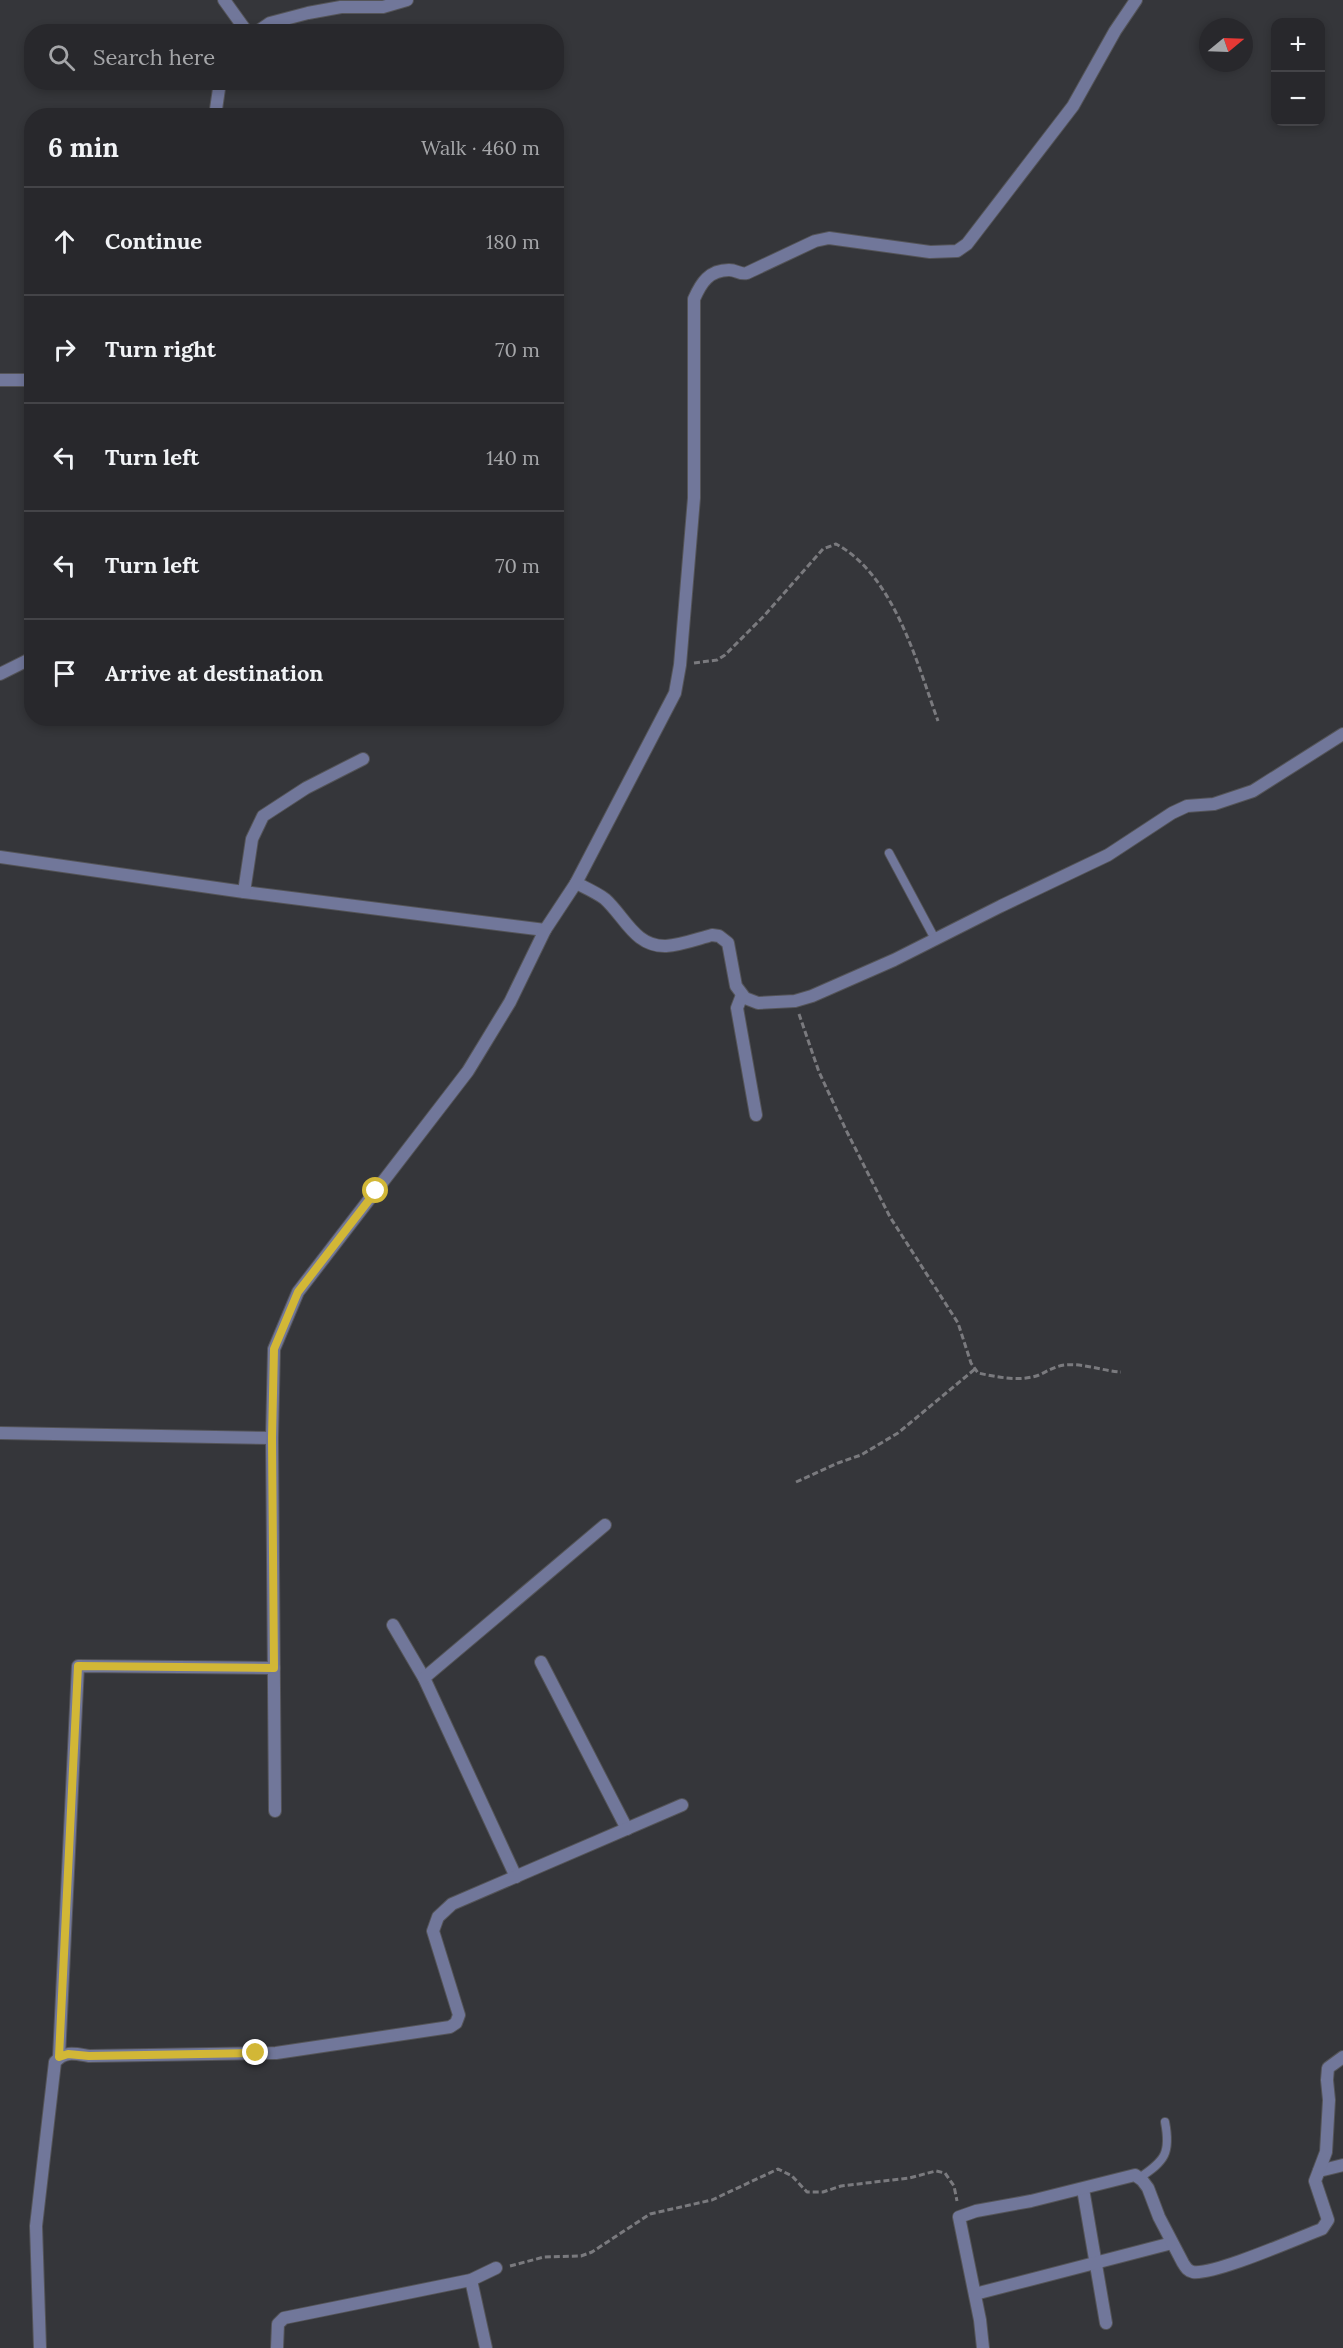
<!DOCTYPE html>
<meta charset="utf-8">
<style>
body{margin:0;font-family:Lora,serif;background:#343438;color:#f1f3f6}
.controls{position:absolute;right:18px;top:18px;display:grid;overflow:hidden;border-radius:12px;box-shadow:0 3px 9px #0003}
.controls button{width:54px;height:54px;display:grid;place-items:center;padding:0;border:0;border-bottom:2px solid #444448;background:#28282c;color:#f1f3f6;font:30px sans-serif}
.compass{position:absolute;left:1199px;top:18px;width:54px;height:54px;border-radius:50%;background:#28282c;box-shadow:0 3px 9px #0003;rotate:71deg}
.stop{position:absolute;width:18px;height:18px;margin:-14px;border:4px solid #d2b736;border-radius:50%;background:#fff}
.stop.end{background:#d2b736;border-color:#fff;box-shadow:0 2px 6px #0008}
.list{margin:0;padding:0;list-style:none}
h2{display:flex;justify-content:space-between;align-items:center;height:78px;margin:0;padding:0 24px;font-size:26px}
h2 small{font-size:20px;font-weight:400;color:#a5a6a9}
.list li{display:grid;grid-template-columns:39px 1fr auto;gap:18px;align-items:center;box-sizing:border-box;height:108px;padding:0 24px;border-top:2px solid #444448}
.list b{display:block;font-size:22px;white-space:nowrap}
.list em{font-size:20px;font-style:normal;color:#a5a6a9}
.icon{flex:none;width:33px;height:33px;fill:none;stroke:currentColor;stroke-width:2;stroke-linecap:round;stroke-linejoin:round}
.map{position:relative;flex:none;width:1343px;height:2348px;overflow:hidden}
.search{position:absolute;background:#28282c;box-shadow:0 3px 9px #0003;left:24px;top:24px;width:540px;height:66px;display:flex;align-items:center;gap:15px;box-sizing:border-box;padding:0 21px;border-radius:24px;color:#a5a6a9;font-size:22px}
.panel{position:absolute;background:#28282c;box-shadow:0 3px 9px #0003;left:24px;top:108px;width:540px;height:618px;border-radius:24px}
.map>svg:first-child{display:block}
</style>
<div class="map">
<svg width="1343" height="2348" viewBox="0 0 1343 2348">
<rect width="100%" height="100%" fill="#35363a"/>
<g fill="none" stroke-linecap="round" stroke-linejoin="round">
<g stroke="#545458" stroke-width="10">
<g id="lane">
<polyline points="889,853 935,939"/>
<path d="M1139,2178C1165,2161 1171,2153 1165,2122"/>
</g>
</g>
<g stroke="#545458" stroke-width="14">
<g id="street">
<polyline points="224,0 247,32"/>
<polyline points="257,32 270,23 308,13 341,7 383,7 407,0"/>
<polyline points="215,116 220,82"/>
<polyline points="0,380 32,380"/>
<polyline points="0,674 32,658"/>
<polyline points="0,857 244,892 545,930"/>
<path d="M576,883C586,888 597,893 605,899C625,917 635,947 666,946C681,945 697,939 712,935L719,936L728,943L736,986L745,998L758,1003L795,1001L812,996L894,960L1001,906L1108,855L1172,813L1187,806L1214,804L1253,791L1343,734"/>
<polyline points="244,892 252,839 263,816 306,788 363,759"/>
<polyline points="742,995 737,1008 756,1115"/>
<polyline points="0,1433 272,1438"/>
<polyline points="393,1625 424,1678 516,1877"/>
<polyline points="541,1662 627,1829"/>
<polyline points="424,1678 605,1525"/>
<path d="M275,1811L272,1438L274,1349L298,1292L468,1071L510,1002L545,930L576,883L675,693L680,665L694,498V299C701,283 709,270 729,270C737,270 740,275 747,273L815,241L829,238L930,252L957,251L967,244L1073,106L1115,31L1136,0"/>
<polyline points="59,2057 78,1666 274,1668"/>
<polyline points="1319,2171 1343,2165"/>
<polyline points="1083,2189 1106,2323"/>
<polyline points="471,2280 486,2348"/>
<polyline points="975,2294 1172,2243"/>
<path d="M40,2348L36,2226L55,2062C65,2050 76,2054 89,2056L276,2053L450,2027L456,2023L459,2015L433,1931L438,1917L452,1904L682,1805"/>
<polyline points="277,2348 278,2324 284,2318 471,2280 496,2268"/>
<path d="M983,2348L980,2320L959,2217L976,2211L1031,2201L1135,2175L1142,2180L1148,2188L1159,2217L1183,2263C1186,2268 1188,2271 1193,2272C1215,2275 1298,2238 1322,2229L1328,2220L1315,2181L1326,2152L1329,2100L1327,2080L1328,2068L1343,2057"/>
</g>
</g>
<g stroke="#7a7a7e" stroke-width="3" stroke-dasharray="6 3" stroke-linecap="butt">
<path d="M694,663L717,660L725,655L764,616L823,549L836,544C894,575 917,663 938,721"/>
<path d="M799,1014L819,1072L846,1130L890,1217L958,1323L971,1363L978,1373C997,1377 1020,1382 1039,1375C1048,1371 1055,1366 1065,1365C1084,1363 1102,1371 1121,1372"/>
<polyline points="796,1482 838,1463 861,1455 898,1433 975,1369"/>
<polyline points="510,2266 544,2257 581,2256 592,2252 650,2214 712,2200 778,2169 792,2176 807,2192 823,2192 841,2186 909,2178 936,2171 945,2173 954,2186 957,2201"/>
</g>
<use href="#lane" stroke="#71779a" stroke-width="8"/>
<use href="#street" stroke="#71779a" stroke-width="12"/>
</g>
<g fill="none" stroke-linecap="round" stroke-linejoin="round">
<polyline stroke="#d2b736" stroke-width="8" points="256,2053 89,2056 68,2054 59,2057 78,1666 274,1668 272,1438 274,1349 298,1292 376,1191"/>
</g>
</svg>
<div class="controls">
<button>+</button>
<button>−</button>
</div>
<svg class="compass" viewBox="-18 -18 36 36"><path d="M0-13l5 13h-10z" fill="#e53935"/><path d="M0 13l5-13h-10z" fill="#a5a6a9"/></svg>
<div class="stop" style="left:376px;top:1191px"></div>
<div class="stop end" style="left:256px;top:2053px"></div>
<div class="search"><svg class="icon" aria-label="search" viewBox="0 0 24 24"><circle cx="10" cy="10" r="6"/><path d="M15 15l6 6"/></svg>Search here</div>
<section class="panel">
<h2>6 min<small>Walk · 460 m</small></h2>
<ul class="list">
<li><svg class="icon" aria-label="ahead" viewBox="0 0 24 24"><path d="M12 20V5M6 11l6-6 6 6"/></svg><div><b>Continue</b></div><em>180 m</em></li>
<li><svg class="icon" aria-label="right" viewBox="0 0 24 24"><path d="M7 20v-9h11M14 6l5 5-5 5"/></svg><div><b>Turn right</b></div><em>70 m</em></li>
<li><svg class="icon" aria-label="left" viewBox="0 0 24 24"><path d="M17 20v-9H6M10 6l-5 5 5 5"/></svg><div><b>Turn left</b></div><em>140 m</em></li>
<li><svg class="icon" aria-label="left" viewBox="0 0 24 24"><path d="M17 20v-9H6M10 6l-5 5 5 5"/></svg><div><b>Turn left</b></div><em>70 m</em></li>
<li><svg class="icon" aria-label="arrive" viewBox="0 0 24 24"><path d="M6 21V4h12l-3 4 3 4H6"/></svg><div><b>Arrive at destination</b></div></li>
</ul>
</section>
</div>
